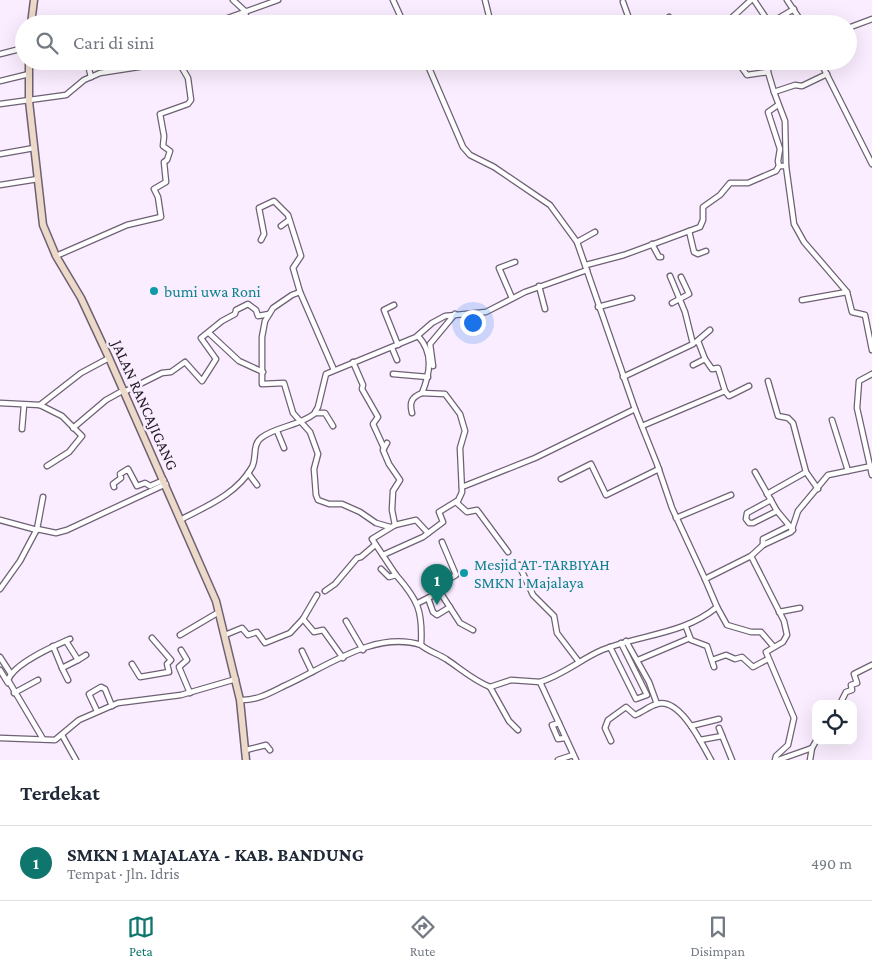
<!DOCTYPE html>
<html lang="id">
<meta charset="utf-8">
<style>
body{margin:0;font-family:"Crimson Pro",serif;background:#f2f2f3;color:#1f2937}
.controls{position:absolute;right:15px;bottom:15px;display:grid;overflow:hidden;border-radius:10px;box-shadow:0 5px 20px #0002}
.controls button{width:45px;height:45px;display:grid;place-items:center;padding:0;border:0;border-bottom:1px solid #e0e1e3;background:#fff;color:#1f2937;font:25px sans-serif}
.you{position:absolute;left:472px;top:322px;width:18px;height:18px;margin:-12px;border:4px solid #fff;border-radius:50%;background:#1a73e8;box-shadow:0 0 0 8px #1a73e833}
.badge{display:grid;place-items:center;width:32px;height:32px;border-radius:50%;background:#0f766e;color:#fff;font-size:16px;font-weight:700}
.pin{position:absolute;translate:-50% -41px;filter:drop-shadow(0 1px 2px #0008)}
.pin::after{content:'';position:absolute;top:26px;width:18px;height:15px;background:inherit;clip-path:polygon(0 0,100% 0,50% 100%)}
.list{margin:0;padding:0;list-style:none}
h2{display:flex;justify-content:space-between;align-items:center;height:65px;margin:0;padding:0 20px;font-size:21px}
h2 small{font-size:16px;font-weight:400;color:#747a83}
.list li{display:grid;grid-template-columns:32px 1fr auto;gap:15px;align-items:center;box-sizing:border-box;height:75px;padding:0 20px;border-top:1px solid #e0e1e3}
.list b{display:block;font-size:19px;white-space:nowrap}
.list p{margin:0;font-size:16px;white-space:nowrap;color:#747a83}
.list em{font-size:16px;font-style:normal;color:#747a83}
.icon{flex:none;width:28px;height:28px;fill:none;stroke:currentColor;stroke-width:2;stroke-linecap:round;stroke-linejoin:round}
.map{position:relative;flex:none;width:872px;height:760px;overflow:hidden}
.search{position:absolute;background:#fff;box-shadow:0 5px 20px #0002;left:15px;right:15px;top:15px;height:55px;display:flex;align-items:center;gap:12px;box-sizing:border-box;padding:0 18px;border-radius:28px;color:#747a83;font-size:19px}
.sheet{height:140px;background:#fff}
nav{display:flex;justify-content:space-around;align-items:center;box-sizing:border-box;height:70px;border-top:1px solid #e0e1e3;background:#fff;font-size:14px;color:#747a83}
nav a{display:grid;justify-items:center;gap:2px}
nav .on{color:#0f766e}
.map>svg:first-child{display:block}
</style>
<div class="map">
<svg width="872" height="760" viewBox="0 0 872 760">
<rect width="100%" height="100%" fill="#faedff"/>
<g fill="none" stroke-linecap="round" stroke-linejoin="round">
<g stroke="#6e6174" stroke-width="7">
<g id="minor">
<polyline points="233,0 245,11 247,24"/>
<polyline points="393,0 404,24"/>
<polyline points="485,0 491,24"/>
<polyline points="754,0 770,24"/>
<polyline points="787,0 803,24"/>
<polyline points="623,2 631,24"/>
<polyline points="669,17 673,24"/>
<polyline points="733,17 745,24"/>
<polyline points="79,22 80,24"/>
<polyline points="211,24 278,0"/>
<polyline points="725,24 751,0"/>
<polyline points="769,24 794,9"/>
<polyline points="848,28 872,19"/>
<polyline points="0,54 24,48"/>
<polyline points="87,61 91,77"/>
<polyline points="426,61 463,147 470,155 494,167 550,205 577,242 635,409 657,464 672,508 705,579"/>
<polyline points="737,61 747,75 768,72 774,92 795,85 802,86 827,74"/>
<polyline points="768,61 768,72"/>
<polyline points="820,61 872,164"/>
<polyline points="0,81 29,74"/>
<polyline points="774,92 785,121 786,166 794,224 804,242 847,292 802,300"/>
<polyline points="0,104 66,95 84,80 100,73 177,61"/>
<polyline points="778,105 768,112 780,149 778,161 779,166"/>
<polyline points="0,154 34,148"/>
<polyline points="0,185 38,179"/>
<polyline points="281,226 289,220"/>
<polyline points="689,231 694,252 698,254 706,251"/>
<polyline points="261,240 264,234 259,208 274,201 288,215 301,256 293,268 300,292 334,370"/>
<polyline points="577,242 595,232"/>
<polyline points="652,244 659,257 661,257"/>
<polyline points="56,256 127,225 161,217 158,197 154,189 166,182 164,162 167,160 170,151 163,146 164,136 160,114 188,104 191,100 188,78 178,61"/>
<polyline points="586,265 624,255 700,227 703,220 703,207 720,195 730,183 748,183 776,171 779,166 786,166"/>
<polyline points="539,286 545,309"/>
<polyline points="300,292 292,295 273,308 265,321 262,337 262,384 284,383 293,413 310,432 318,454 314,469 316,495 318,500 329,504 342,504 360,512 376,523 390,527"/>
<polyline points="847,292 852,312 865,315 872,350"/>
<polyline points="512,298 499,268 515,262"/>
<polyline points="672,303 689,294 681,277"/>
<polyline points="394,305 384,310 398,345"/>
<polyline points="598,307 632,298"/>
<polyline points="209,333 239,361 263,372"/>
<polyline points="696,342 710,330"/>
<polyline points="392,348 397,360"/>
<polyline points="353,362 363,385 362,389 378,417 373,424 384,448"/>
<polyline points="693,365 705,359 698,341"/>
<polyline points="433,366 430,344 455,314"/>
<polyline points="393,374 428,377"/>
<polyline points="872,374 859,381 857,408 872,475"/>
<polyline points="623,377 693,344 685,312 670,276"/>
<polyline points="768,381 778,416 788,418 793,423 806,472 818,489"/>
<polyline points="725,391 729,396 749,386"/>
<polyline points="124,392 162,373 171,372 185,362 202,381 216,359 201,338 222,321 235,314 236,310 248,304 256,310 258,316 269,314"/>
<polyline points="422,393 445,394 460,414 465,431 460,448 462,492 457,503 467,512 477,510 508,552"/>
<polyline points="0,403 40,405 62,416 82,436 69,452 47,466"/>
<polyline points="40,405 81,373 109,358"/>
<polyline points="315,413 325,413 333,426"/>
<path d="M412,413C409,402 412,397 422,393C430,373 434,353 418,336"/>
<polyline points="832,420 848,471"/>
<polyline points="642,426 725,391 718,368 712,369 705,359"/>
<polyline points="73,428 106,400 124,390"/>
<polyline points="22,429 24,405"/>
<polyline points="277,431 284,448"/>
<polyline points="387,443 383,450 389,464 400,480 393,491 392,510 395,525"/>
<polyline points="755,472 777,511 793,530"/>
<polyline points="248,473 257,485"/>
<polyline points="561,479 591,464 606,495 659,469"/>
<polyline points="114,487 113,484 121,478 120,474 128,469 137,486 145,483 150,486 164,480"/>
<polyline points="462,487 535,458 635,409"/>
<polyline points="767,494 806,472"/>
<polyline points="771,500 747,513 746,519 749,523 753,523 777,511"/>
<polyline points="676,518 731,495"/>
<path d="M182,519C207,506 238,493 252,467C257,458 252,445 261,438C274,427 299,426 314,414L318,407L326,374L416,337L432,323L445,316L486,312L525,292L587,270"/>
<polyline points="0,520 37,530"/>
<polyline points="37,529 43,497"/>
<polyline points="763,545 763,539 789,526"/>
<polyline points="383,555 423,537 443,522 439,512 457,501"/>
<polyline points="751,556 784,621 787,635 783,642 766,652 794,718 788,745 776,756 775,760"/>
<polyline points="519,565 533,595 554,616 557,633 579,662"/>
<path d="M381,569L389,577L396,575C418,600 423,611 421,645C428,651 438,654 446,659C461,669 473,680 490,687L511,680L540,682"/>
<polyline points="396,575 372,539 395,525 416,520 428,533"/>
<polyline points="0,589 20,561 37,529 56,533 67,530 166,484"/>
<polyline points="325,591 335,584 357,558 361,557 375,545"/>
<polyline points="440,592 437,586 456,575 442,542"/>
<polyline points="428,598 440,592 460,623 473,630"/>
<polyline points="418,603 428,598 433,612 437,615 450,607"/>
<polyline points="717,607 727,625 751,632 761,632 773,646"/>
<polyline points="779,612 800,608"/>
<polyline points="303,619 317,595"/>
<polyline points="346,621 363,650"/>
<polyline points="686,627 691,640 707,646 714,667"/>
<polyline points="180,635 219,612"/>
<polyline points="225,635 242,628 248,635 257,632 265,643 290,633 303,619 314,632 323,630 343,658"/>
<polyline points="66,641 78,660 86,655"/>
<polyline points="626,641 649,682 657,704"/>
<polyline points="53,646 62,668"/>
<polyline points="610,647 636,699 647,695 621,643"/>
<polyline points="181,650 187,660 179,667 190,693"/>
<polyline points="302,651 312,672"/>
<polyline points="0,657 11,674"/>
<polyline points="638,660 690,638"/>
<polyline points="712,660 726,655 735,659 742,657 753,667 768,659"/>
<polyline points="132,664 140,677 169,672 167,664 171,660 152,638"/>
<polyline points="0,670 8,683"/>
<polyline points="68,680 62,668 78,660"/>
<polyline points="490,687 509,721 518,730"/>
<polyline points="14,693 38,680"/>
<path d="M240,700C256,701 270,693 284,686C325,668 374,630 421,645"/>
<polyline points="840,704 846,692 852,690 851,685 857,683 854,674 872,665"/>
<polyline points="97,711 89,694 101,687 105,689 112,706"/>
<polyline points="559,723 552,725 558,739 565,738"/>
<polyline points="691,726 719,719"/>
<polyline points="719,728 732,760"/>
<polyline points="62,735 76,760"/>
<polyline points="0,738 55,740 79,720 118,703 181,695 236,679"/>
<path d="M43,739L8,680C14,663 54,646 70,639"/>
<polyline points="700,740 722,736"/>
<path d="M611,741L605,728L608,720L626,707L635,715C643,712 649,706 657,704C680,697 702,744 711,760"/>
<polyline points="246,750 266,745 270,750"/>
<polyline points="558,760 573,755"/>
<path d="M576,760L540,682C563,675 581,659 602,650C641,634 683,635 717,607L705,579L751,556L763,545L791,532L798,511L828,475L872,466"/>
<polyline points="778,760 812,748"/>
<polyline points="810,760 812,748 816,741"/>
</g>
</g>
<g stroke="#6e6174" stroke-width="9">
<g id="secondary">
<polyline points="31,24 34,0"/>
<polyline points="29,61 29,101 43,225 56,256 81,298 109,358 216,601 240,700 246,760"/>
</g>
</g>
<use href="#minor" stroke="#fff" stroke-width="4.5"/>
<use href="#secondary" stroke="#ecd9c8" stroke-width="6"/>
</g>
<g fill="#0f9aa8" stroke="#faedff" stroke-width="2">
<circle cx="154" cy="291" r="5"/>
<circle cx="464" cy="573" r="5"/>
</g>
<g text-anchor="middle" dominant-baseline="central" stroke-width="5" stroke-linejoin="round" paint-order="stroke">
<g font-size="16" fill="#0d838f" stroke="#faedff" text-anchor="start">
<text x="164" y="291">bumi uwa Roni</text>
<text x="474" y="564">Mesjid AT-TARBIYAH<tspan x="474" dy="18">SMKN 1 Majalaya</tspan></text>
</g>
<g font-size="16" fill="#1f1a21" stroke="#faedff">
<text transform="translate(145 405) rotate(66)">JALAN RANCAJIGANG</text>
</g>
</g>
</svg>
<div class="controls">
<button><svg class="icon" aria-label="locate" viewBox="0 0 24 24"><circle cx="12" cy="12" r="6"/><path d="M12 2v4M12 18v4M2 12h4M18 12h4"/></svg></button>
</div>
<div class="you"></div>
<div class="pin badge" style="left:437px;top:605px">1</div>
<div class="search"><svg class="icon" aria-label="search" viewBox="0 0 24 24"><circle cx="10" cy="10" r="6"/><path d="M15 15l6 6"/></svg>Cari di sini</div>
</div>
<section class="sheet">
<h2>Terdekat<small></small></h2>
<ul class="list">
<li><span class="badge">1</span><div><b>SMKN 1 MAJALAYA - KAB. BANDUNG</b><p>Tempat · Jln. Idris</p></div><em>490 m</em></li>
</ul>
</section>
<nav>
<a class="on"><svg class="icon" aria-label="map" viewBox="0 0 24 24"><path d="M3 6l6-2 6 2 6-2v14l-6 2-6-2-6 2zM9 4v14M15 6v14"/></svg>Peta</a>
<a><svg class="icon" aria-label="directions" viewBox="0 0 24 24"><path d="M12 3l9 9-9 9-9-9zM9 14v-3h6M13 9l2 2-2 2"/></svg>Rute</a>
<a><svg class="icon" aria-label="saved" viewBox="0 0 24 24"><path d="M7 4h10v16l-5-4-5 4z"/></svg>Disimpan</a>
</nav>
